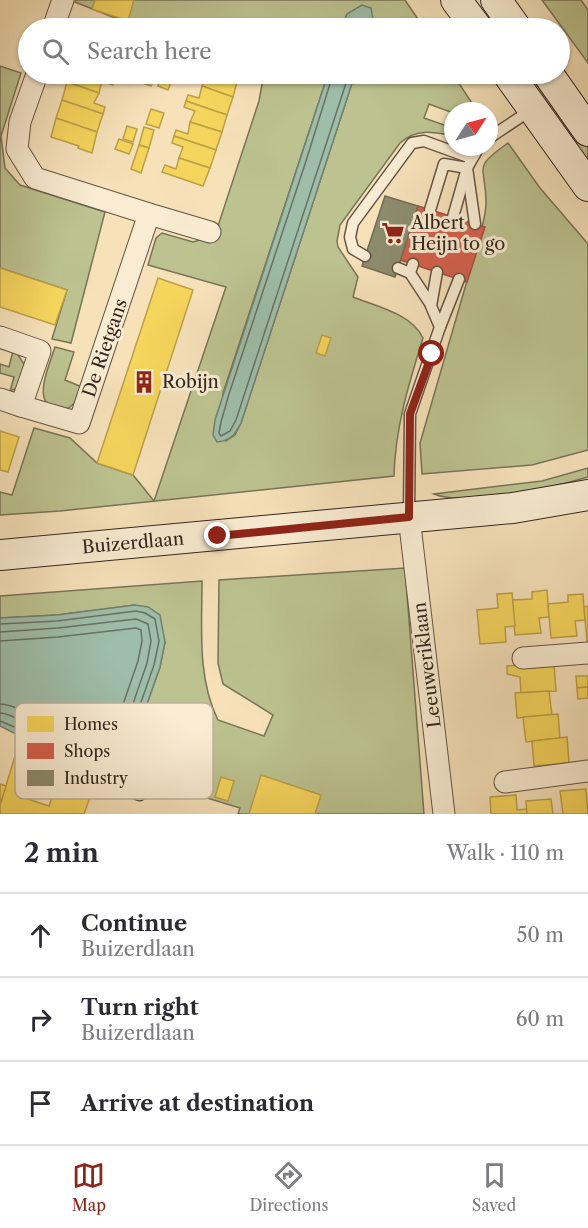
<!DOCTYPE html>
<meta charset="utf-8">
<style>
body{margin:0;font-family:"Libre Caslon Text",serif;background:#f2f2f3;color:#2b2b33}
.compass{position:absolute;left:444px;top:102px;width:54px;height:54px;border-radius:50%;background:#fff;box-shadow:0 2px 4px #0004;rotate:54deg}
.stop{position:absolute;width:18px;height:18px;margin:-14px;border:4px solid #8f2418;border-radius:50%;background:#fff}
.stop.end{background:#8f2418;border-color:#fff;box-shadow:0 2px 6px #0008}
.list{margin:0;padding:0;list-style:none}
h2{display:flex;justify-content:space-between;align-items:center;height:78px;margin:0;padding:0 24px;font-size:26px}
h2 small{font-size:20px;font-weight:400;color:#7c7c81}
.list li{display:grid;grid-template-columns:39px 1fr auto;gap:18px;align-items:center;box-sizing:border-box;height:84px;padding:0 24px;border-top:2px solid #e1e1e2}
.list b{display:block;font-size:22px;white-space:nowrap}
.list p{margin:0;font-size:20px;white-space:nowrap;color:#7c7c81}
.list em{font-size:20px;font-style:normal;color:#7c7c81}
.icon{flex:none;width:33px;height:33px;fill:none;stroke:currentColor;stroke-width:2;stroke-linecap:round;stroke-linejoin:round}
.map{position:relative;flex:none;width:588px;height:814px;overflow:hidden}
.search{position:absolute;background:#fff;box-shadow:0 2px 4px #0004;left:18px;right:18px;top:18px;height:66px;display:flex;align-items:center;gap:15px;box-sizing:border-box;padding:0 21px;border-radius:33px;color:#7c7c81;font-size:22px}
.sheet{height:330px;background:#fff}
nav{display:flex;justify-content:space-around;align-items:center;box-sizing:border-box;height:84px;border-top:2px solid #e1e1e2;background:#fff;font-size:16px;color:#7c7c81}
nav a{display:grid;justify-items:center;gap:3px}
nav .on{color:#8f2418}
.map>svg:first-child{display:block}
</style>
<div class="map">
<svg width="588" height="814" viewBox="0 0 588 814">
<rect width="100%" height="100%" fill="#f6e1b9"/>
<filter id="stains"><feTurbulence type="fractalNoise" baseFrequency=".00333" numOctaves="4"/><feColorMatrix values="0 0 0 0 .2 0 0 0 0 .09 0 0 0 0 .02 0 0 0 .5 -.17"/></filter>
<radialGradient id="worn" r=".72"><stop offset=".6" stop-color="#630" stop-opacity="0"/><stop offset="1" stop-color="#630" stop-opacity=".3"/></radialGradient>
<g fill="#bcc390" stroke="#787457" stroke-width="1.5">
<polygon points="76,0 405,0 424,28 371,28 373,19 347,14 342,28 140,28 75,2"/>
<polygon points="542,0 581,0 588,10 588,63"/>
<polygon points="0,66 21,73 1,136 5,168 20,185 105,212 71,343 52,339 67,290 0,268"/>
<path d="M249,74H328L223,393L226,441L235,435L241,423L355,74H453L477,111H453V113L429,104L424,118L453,128V136C433,132 416,128 400,143L340,225L337,241L338,247L358,277L353,297C376,306 412,314 423,338C409,383 395,428 394,476L60,511L0,515V492L12,495L34,428L70,438L97,463L133,475L154,501L226,287L148,265L156,238L162,233L193,242L216,235V232L259,101L263,79Z"/>
<polygon points="539,75 588,145 588,171 526,84"/>
<path d="M508,143L540,188L588,244V450L532,465L422,474L420,443L480,236C482,226 486,214 486,203C486,165 471,169 508,143Z"/>
<path d="M55,347L74,352L65,380L82,387C78,399 76,405 64,410C60,409 54,408 50,406C34,396 51,361 55,347Z"/>
<polygon points="13,351 18,355 26,367 20,387 10,391 14,377 0,373 0,364 9,367"/>
<path d="M588,468V477C555,487 465,507 434,494L542,481Z"/>
<path d="M405,568L424,814H238L240,808L122,772L126,760L124,742L137,732L160,667L165,642L135,605L57,615L0,618V596L202,581C202,627 197,678 218,720L264,736L273,715L223,684L218,663L219,580Z"/>
</g>
<g fill="#9ebea9" stroke="#738171" stroke-width="1.5">
<polygon points="362,5 371,8 373,19 371,28 342,28 347,14"/>
<path d="M328,74H355L241,423C235,434 231,441 217,442L213,435L215,420Z"/>
<polygon points="135,605 148,607 160,615 165,642 160,667 137,732 124,742 126,760 121,774 20,740 16,734 0,726 0,618 57,615"/>
</g>
<g fill="#f6d55c" stroke="#bca049" stroke-width="1.5">
<polygon points="95,0 134,0 128,21 92,9"/>
<polygon points="71,74 101,74 115,78 113,85 102,81 99,93 67,82"/>
<polygon points="101,74 116,74 115,78"/>
<polygon points="145,74 155,74 151,86 142,83"/>
<polygon points="162,74 173,77 168,90 158,86"/>
<polygon points="199,74 225,74 238,78 233,97 202,86 207,76"/>
<polygon points="67,82 99,93 94,103 105,107 103,114 62,100"/>
<polygon points="202,86 233,97 227,115 186,101 188,95 199,98"/>
<polygon points="62,100 103,114 97,132 56,118"/>
<polygon points="186,101 227,115 222,132 190,122 195,111 184,107"/>
<polygon points="151,109 164,113 159,128 146,124"/>
<polygon points="56,118 97,132 92,153 78,148 79,146 51,137"/>
<polygon points="190,122 222,132 216,150 174,136 176,130 188,134"/>
<polygon points="127,126 137,129 133,142 123,139"/>
<polygon points="144,127 154,130 149,148 139,145"/>
<polygon points="174,136 216,150 210,168 179,158 183,147 172,143"/>
<polygon points="119,139 133,144 129,154 115,149"/>
<polygon points="139,145 149,148 141,173 131,169"/>
<polygon points="179,158 210,168 203,186 162,172 165,165 176,169"/>
<polygon points="0,268 67,290 55,325 0,307"/>
<polygon points="158,278 193,290 133,475 97,463"/>
<polygon points="322,335 331,338 325,356 316,353"/>
<polygon points="0,431 19,437 8,472 0,470"/>
<polygon points="547,590 549,617 539,618 541,633 515,635 512,600 532,599 532,592"/>
<polygon points="512,593 515,626 505,627 506,642 480,644 477,610 498,608 497,594"/>
<polygon points="583,594 585,620 575,621 577,636 551,638 548,604 568,602 568,595"/>
<polygon points="588,606 588,641 587,642 584,607"/>
<polygon points="520,665 520,668 554,665 556,691 521,693 520,677 507,674 507,666"/>
<polygon points="576,676 588,676 588,687 577,688"/>
<polygon points="588,687 588,698 578,699 577,688"/>
<polygon points="549,691 552,715 517,718 515,693"/>
<polygon points="558,714 560,738 526,742 523,717"/>
<polygon points="567,737 569,763 534,766 532,741"/>
<polygon points="15,756 33,762 22,797 49,806 57,783 91,794 84,814 0,814 0,805"/>
<polygon points="261,775 321,795 315,814 249,814"/>
<polygon points="221,777 234,781 228,801 215,797"/>
<polygon points="0,784 6,786 0,805"/>
<polygon points="586,789 588,814 563,814 560,791"/>
<polygon points="516,795 517,810 527,809 527,814 491,814 490,797"/>
<polygon points="551,799 553,814 563,814 527,814 526,801"/>
</g>
<polygon fill="#d6604d" stroke="#a54e3f" stroke-width="1.5" points="418,206 485,227 467,282 400,260"/>
<polygon fill="#8c8c6e" stroke="#716d56" stroke-width="1.5" points="385,196 418,206 395,277 362,266"/>
<g fill="none" stroke-linecap="round" stroke-linejoin="round">
<g stroke="#687264" stroke-width="1.5">
<polyline points="333,74 306,161 229,394 221,422 219,433 221,436 230,431 236,420 349,74"/>
<polyline points="0,624 57,621 136,611 145,613 155,619 159,641 154,665 132,728 119,740 119,759 117,765 24,735 19,729 0,721"/>
<path d="M0,632L58,628L136,619L148,624L151,641L147,663L126,724L112,737L110,755L29,729C22,721 11,714 0,713"/>
<path d="M0,641L58,637L136,628L141,630L142,641L138,661L118,719L107,728L100,742L35,721C26,712 13,705 0,704"/>
</g>
<g stroke="#645445" stroke-width="13">
<g id="lane">
<polyline points="489,138 531,110"/>
<polyline points="430,210 444,164 467,168 475,224"/>
<polyline points="453,217 467,168 479,147"/>
<polyline points="365,256 353,249 350,237 353,223 412,143 424,141 471,158"/>
<polyline points="413,264 410,273 431,305"/>
<polyline points="398,268 410,273"/>
<polyline points="440,327 459,279"/>
<polyline points="409,517 410,414 440,327 431,306 437,272"/>
<polyline points="122,789 140,795"/>
</g>
</g>
<g stroke="#645445" stroke-width="23">
<g id="street">
<polyline points="53,28 63,0"/>
<polyline points="149,214 210,232"/>
<polyline points="0,337 40,351 21,406 0,399"/>
<polyline points="21,406 79,423 149,214 35,178 17,149 20,122 37,74"/>
<polyline points="409,517 444,814"/>
<polyline points="523,658 588,653"/>
<polyline points="505,782 588,771"/>
</g>
</g>
<g stroke="#33251e" stroke-width="32">
<g id="secondary">
<polyline points="456,0 477,28"/>
<polyline points="496,0 516,28"/>
<polyline points="508,74 588,186"/>
<polyline points="548,74 588,131"/>
<polyline points="0,555 513,508 588,495"/>
</g>
</g>
<use href="#lane" stroke="#f9ecd2" stroke-width="10"/>
<use href="#street" stroke="#f9ecd2" stroke-width="21"/>
<use href="#secondary" stroke="#f9ecd2" stroke-width="30"/>
</g>
<g fill="none" stroke-linecap="round" stroke-linejoin="round">
<polyline stroke="#8f2418" stroke-width="8" points="218,536 409,517 410,414 432,354"/>
</g>
<defs>
<g id="supermarket-bare" transform="scale(1.8)"><path d="M-6-5.5h2.5l.6 2H6L4.5 2H-2.5L-4.4-4H-6ZM-1.5 3.2a1.3 1.3 0 1 0 .1 0ZM3 3.2a1.3 1.3 0 1 0 .1 0Z" fill="#8f2418" stroke="#f9ecd2" stroke-width="2.5" paint-order="stroke"/></g>
<g id="building-bare" transform="scale(1.8)"><path d="M-4-6H4V6H1V3H-1V6H-4ZM-2.5-4.3h1.7v1.8h-1.7ZM.8-4.3h1.7v1.8H.8ZM-2.5-1h1.7V.8h-1.7ZM.8-1h1.7V.8H.8Z" fill="#8f2418" stroke="#f9ecd2" stroke-width="2.5" paint-order="stroke"/></g>
</defs>
<g fill-rule="evenodd">
<use href="#supermarket-bare" x="393" y="233"/>
<use href="#building-bare" x="144" y="382"/>
</g>
<g text-anchor="middle" dominant-baseline="central" stroke-width="6" stroke-linejoin="round" paint-order="stroke">
<g font-size="18" fill="#33251e" stroke="#f9ecd2" text-anchor="start">
<text x="411" y="223">Albert<tspan x="411" dy="21">Heijn to go</tspan></text>
<text x="162" y="382">Robijn</text>
</g>
<g font-size="18" fill="#33251e" stroke="#f9ecd2">
<text transform="translate(105 348) rotate(-71)">De Rietgans</text>
<text transform="translate(133 543) rotate(-5)">Buizerdlaan</text>
<text transform="translate(427 665) rotate(-97)">Leeuweriklaan</text>
</g>
</g>
<rect x="15" y="703" width="198" height="96" rx="9" fill="#f9ecd2" stroke="#beb09c" stroke-width="1.5"/>
<rect x="27" y="716" width="27" height="16" fill="#f6d55c"/>
<rect x="27" y="743" width="27" height="16" fill="#d6604d"/>
<rect x="27" y="770" width="27" height="16" fill="#8c8c6e"/>
<g font-size="16" fill="#33251e">
<text x="64" y="730">Homes</text>
<text x="64" y="757">Shops</text>
<text x="64" y="784">Industry</text>
</g>
<rect width="100%" height="100%" filter="url(#stains)"/>
<rect width="100%" height="100%" fill="url(#worn)"/>
</svg>
<svg class="compass" viewBox="-18 -18 36 36"><path d="M0-13l5 13h-10z" fill="#e53935"/><path d="M0 13l5-13h-10z" fill="#7c7c81"/></svg>
<div class="stop" style="left:432px;top:354px"></div>
<div class="stop end" style="left:218px;top:536px"></div>
<div class="search"><svg class="icon" aria-label="search" viewBox="0 0 24 24"><circle cx="10" cy="10" r="6"/><path d="M15 15l6 6"/></svg>Search here</div>
</div>
<section class="sheet">
<h2>2 min<small>Walk · 110 m</small></h2>
<ul class="list">
<li><svg class="icon" aria-label="ahead" viewBox="0 0 24 24"><path d="M12 20V5M6 11l6-6 6 6"/></svg><div><b>Continue</b><p>Buizerdlaan</p></div><em>50 m</em></li>
<li><svg class="icon" aria-label="right" viewBox="0 0 24 24"><path d="M7 20v-9h11M14 6l5 5-5 5"/></svg><div><b>Turn right</b><p>Buizerdlaan</p></div><em>60 m</em></li>
<li><svg class="icon" aria-label="arrive" viewBox="0 0 24 24"><path d="M6 21V4h12l-3 4 3 4H6"/></svg><div><b>Arrive at destination</b></div></li>
</ul>
</section>
<nav>
<a class="on"><svg class="icon" aria-label="map" viewBox="0 0 24 24"><path d="M3 6l6-2 6 2 6-2v14l-6 2-6-2-6 2zM9 4v14M15 6v14"/></svg>Map</a>
<a><svg class="icon" aria-label="directions" viewBox="0 0 24 24"><path d="M12 3l9 9-9 9-9-9zM9 14v-3h6M13 9l2 2-2 2"/></svg>Directions</a>
<a><svg class="icon" aria-label="saved" viewBox="0 0 24 24"><path d="M7 4h10v16l-5-4-5 4z"/></svg>Saved</a>
</nav>
